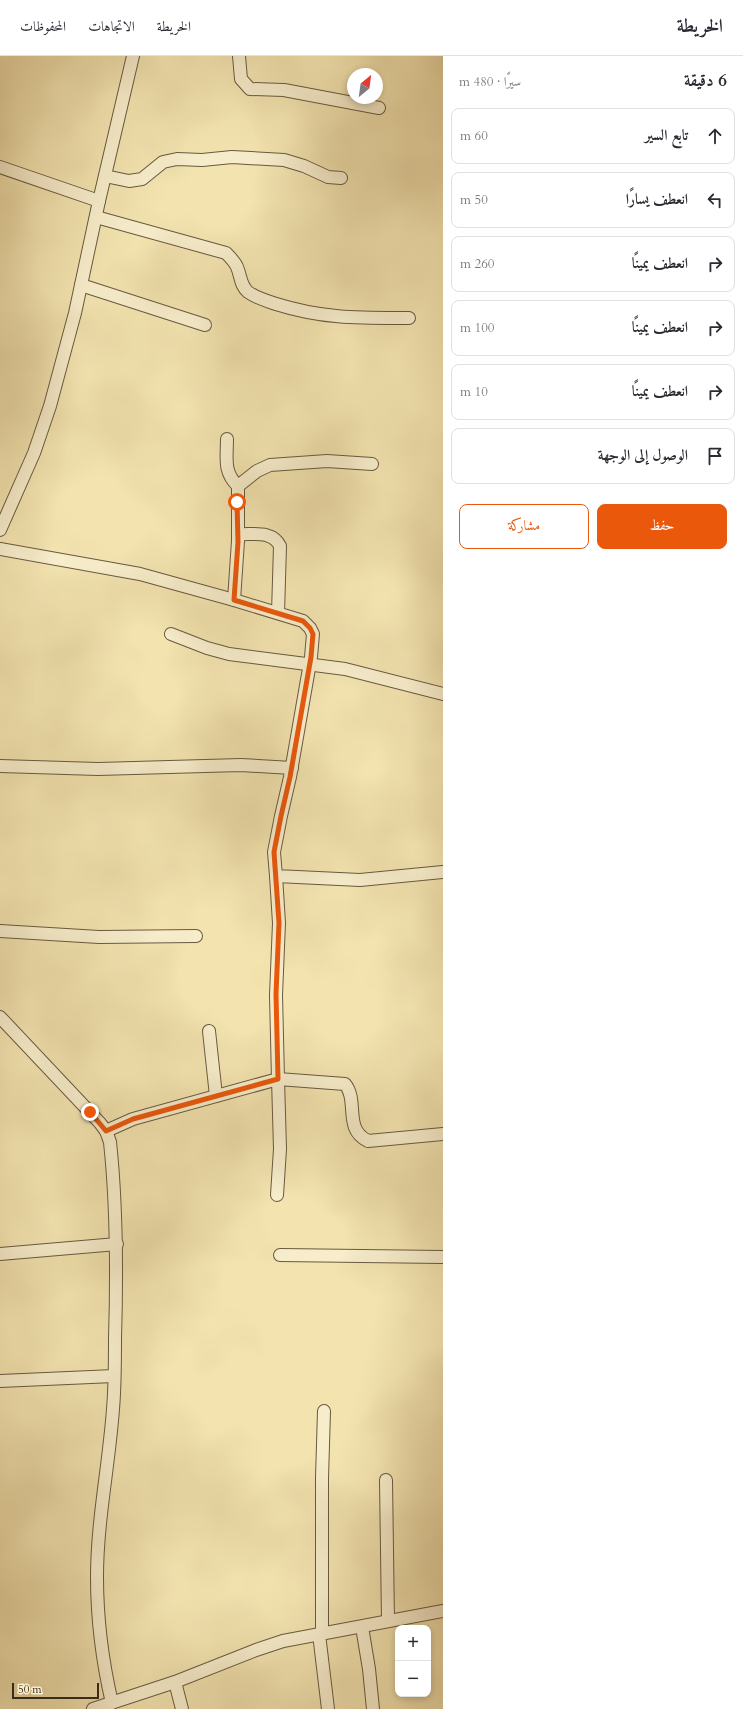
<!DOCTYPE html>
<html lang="ar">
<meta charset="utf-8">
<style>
body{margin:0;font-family:Cardo,Amiri,serif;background:#f2f2f3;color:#2b2b33;direction:rtl}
.controls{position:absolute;right:12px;bottom:12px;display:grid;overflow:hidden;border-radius:8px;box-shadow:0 2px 6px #0003}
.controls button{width:36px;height:36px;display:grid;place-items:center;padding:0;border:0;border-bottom:1px solid #e1e1e2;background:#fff;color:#2b2b33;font:20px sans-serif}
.compass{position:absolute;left:347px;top:12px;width:36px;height:36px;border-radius:50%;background:#fff;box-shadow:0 2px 6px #0003;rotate:29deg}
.scale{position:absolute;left:12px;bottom:10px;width:87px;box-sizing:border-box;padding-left:4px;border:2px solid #392c1b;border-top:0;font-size:11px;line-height:14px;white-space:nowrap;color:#392c1b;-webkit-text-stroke:3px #f7edcb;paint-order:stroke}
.stop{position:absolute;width:12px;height:12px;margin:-9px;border:3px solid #ea580c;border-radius:50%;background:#fff}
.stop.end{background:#ea580c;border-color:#fff;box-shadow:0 1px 4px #0008}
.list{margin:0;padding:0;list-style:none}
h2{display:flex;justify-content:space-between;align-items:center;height:52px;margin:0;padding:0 16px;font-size:17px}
h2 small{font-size:13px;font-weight:400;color:#7c7c81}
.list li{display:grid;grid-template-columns:26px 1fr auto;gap:12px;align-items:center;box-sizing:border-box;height:56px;margin:0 8px 8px;padding:0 8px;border:1px solid #e1e1e2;border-radius:8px}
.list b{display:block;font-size:15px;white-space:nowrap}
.list em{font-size:13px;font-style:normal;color:#7c7c81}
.actions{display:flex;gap:8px;padding:12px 16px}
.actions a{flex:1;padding:9px 0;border:1px solid #ea580c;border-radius:8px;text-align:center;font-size:14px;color:#ea580c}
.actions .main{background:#ea580c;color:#fff}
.icon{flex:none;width:22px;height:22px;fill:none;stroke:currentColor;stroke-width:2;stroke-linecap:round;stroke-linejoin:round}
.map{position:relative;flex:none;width:443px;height:1653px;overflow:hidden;direction:ltr}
header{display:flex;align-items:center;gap:24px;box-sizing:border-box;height:56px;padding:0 20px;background:#fff;border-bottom:1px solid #e1e1e2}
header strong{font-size:19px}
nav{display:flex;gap:22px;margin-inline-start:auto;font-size:14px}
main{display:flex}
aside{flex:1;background:#fff}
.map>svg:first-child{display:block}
</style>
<header>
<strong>الخريطة</strong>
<nav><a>الخريطة</a><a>الاتجاهات</a><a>المحفوظات</a></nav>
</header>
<main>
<aside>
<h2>6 دقيقة<small>سيرًا · 480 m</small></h2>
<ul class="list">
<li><svg class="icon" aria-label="ahead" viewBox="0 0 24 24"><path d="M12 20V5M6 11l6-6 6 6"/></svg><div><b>تابع السير</b></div><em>60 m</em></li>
<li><svg class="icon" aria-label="left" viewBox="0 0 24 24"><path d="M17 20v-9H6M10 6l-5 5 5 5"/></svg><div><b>انعطف يسارًا</b></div><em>50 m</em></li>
<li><svg class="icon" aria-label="right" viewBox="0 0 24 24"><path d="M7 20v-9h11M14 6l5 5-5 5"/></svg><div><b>انعطف يمينًا</b></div><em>260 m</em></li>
<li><svg class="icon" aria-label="right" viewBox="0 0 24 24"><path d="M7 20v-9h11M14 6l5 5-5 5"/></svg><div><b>انعطف يمينًا</b></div><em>100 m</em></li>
<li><svg class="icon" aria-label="right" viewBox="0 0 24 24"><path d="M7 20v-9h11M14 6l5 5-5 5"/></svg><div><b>انعطف يمينًا</b></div><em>10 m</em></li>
<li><svg class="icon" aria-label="arrive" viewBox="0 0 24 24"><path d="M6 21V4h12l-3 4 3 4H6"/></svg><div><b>الوصول إلى الوجهة</b></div></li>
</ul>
<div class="actions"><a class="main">حفظ</a><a>مشاركة</a></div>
</aside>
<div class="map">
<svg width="443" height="1653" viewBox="0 0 443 1653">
<rect width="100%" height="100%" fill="#f2e3af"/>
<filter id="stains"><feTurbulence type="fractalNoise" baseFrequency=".005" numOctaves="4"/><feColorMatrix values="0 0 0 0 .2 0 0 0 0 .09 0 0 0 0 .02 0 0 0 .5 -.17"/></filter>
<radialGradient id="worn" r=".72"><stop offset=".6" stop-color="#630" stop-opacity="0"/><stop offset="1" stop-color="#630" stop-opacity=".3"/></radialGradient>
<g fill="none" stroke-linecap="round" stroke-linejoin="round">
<g stroke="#675a40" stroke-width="14">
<g id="minor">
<polyline points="239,0 241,23 250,33 284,34 379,52"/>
<polyline points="0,111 99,145"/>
<polyline points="105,120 129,125 142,123 163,106 177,103 202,104 232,101 284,104 304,110 328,121 341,122"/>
<path d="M96,161L226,197C230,201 235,206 237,211C241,220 240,229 248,236C256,242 267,245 276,248C324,263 360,262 409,262"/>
<polyline points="81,229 205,269"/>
<path d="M227,383C227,402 223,416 238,430"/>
<polyline points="0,474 34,397 50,350 75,257 99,145 133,0"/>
<path d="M238,478C253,479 272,474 280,490L278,557"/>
<polyline points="0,493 140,518 234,544 303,565 310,572 313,578 311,601 290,721 281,760 274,796 276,820 360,824 443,816"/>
<polyline points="234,544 238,485 238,430 257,415 270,409 327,405 372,408"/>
<polyline points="171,578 207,592 229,598 345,613 443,638"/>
<polyline points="0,710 98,713 241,709 292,712"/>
<polyline points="0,875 99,881 196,880"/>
<path d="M0,961L100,1067L106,1075L110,1086C117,1152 117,1217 115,1283C115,1306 115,1330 113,1353C109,1409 97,1465 97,1521C97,1566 102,1604 112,1647"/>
<polyline points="209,975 216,1040"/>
<polyline points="106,1075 133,1063 278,1023 276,939 279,867 276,820"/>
<path d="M277,1139L280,1093L278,1023L345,1028C359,1045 343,1073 368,1085L443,1078"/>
<polyline points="0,1198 117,1188"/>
<polyline points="280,1199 443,1201"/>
<polyline points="0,1325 114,1320"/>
<polyline points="386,1424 388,1565"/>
<polyline points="362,1571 369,1613 373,1653"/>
<polyline points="319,1578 328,1653"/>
<polyline points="322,1578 322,1422 324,1355"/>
<polyline points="175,1626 182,1653"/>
<polyline points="93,1653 175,1626 256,1594 283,1585 443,1555"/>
</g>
</g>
<use href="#minor" stroke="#f7edcb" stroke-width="12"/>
</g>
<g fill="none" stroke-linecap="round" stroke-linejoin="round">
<polyline stroke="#ea580c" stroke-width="5" points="90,1056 106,1075 133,1063 278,1023 276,938 279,867 274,796 281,760 290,721 311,601 313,578 310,572 303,565 234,544 238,486 237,446"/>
</g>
<rect width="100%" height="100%" filter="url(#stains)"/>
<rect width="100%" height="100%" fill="url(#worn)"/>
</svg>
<div class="controls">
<button>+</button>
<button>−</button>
</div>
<svg class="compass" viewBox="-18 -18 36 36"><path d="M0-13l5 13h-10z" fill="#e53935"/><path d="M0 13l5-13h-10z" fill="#7c7c81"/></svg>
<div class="scale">50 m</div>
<div class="stop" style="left:237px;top:446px"></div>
<div class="stop end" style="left:90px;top:1056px"></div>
</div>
</main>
